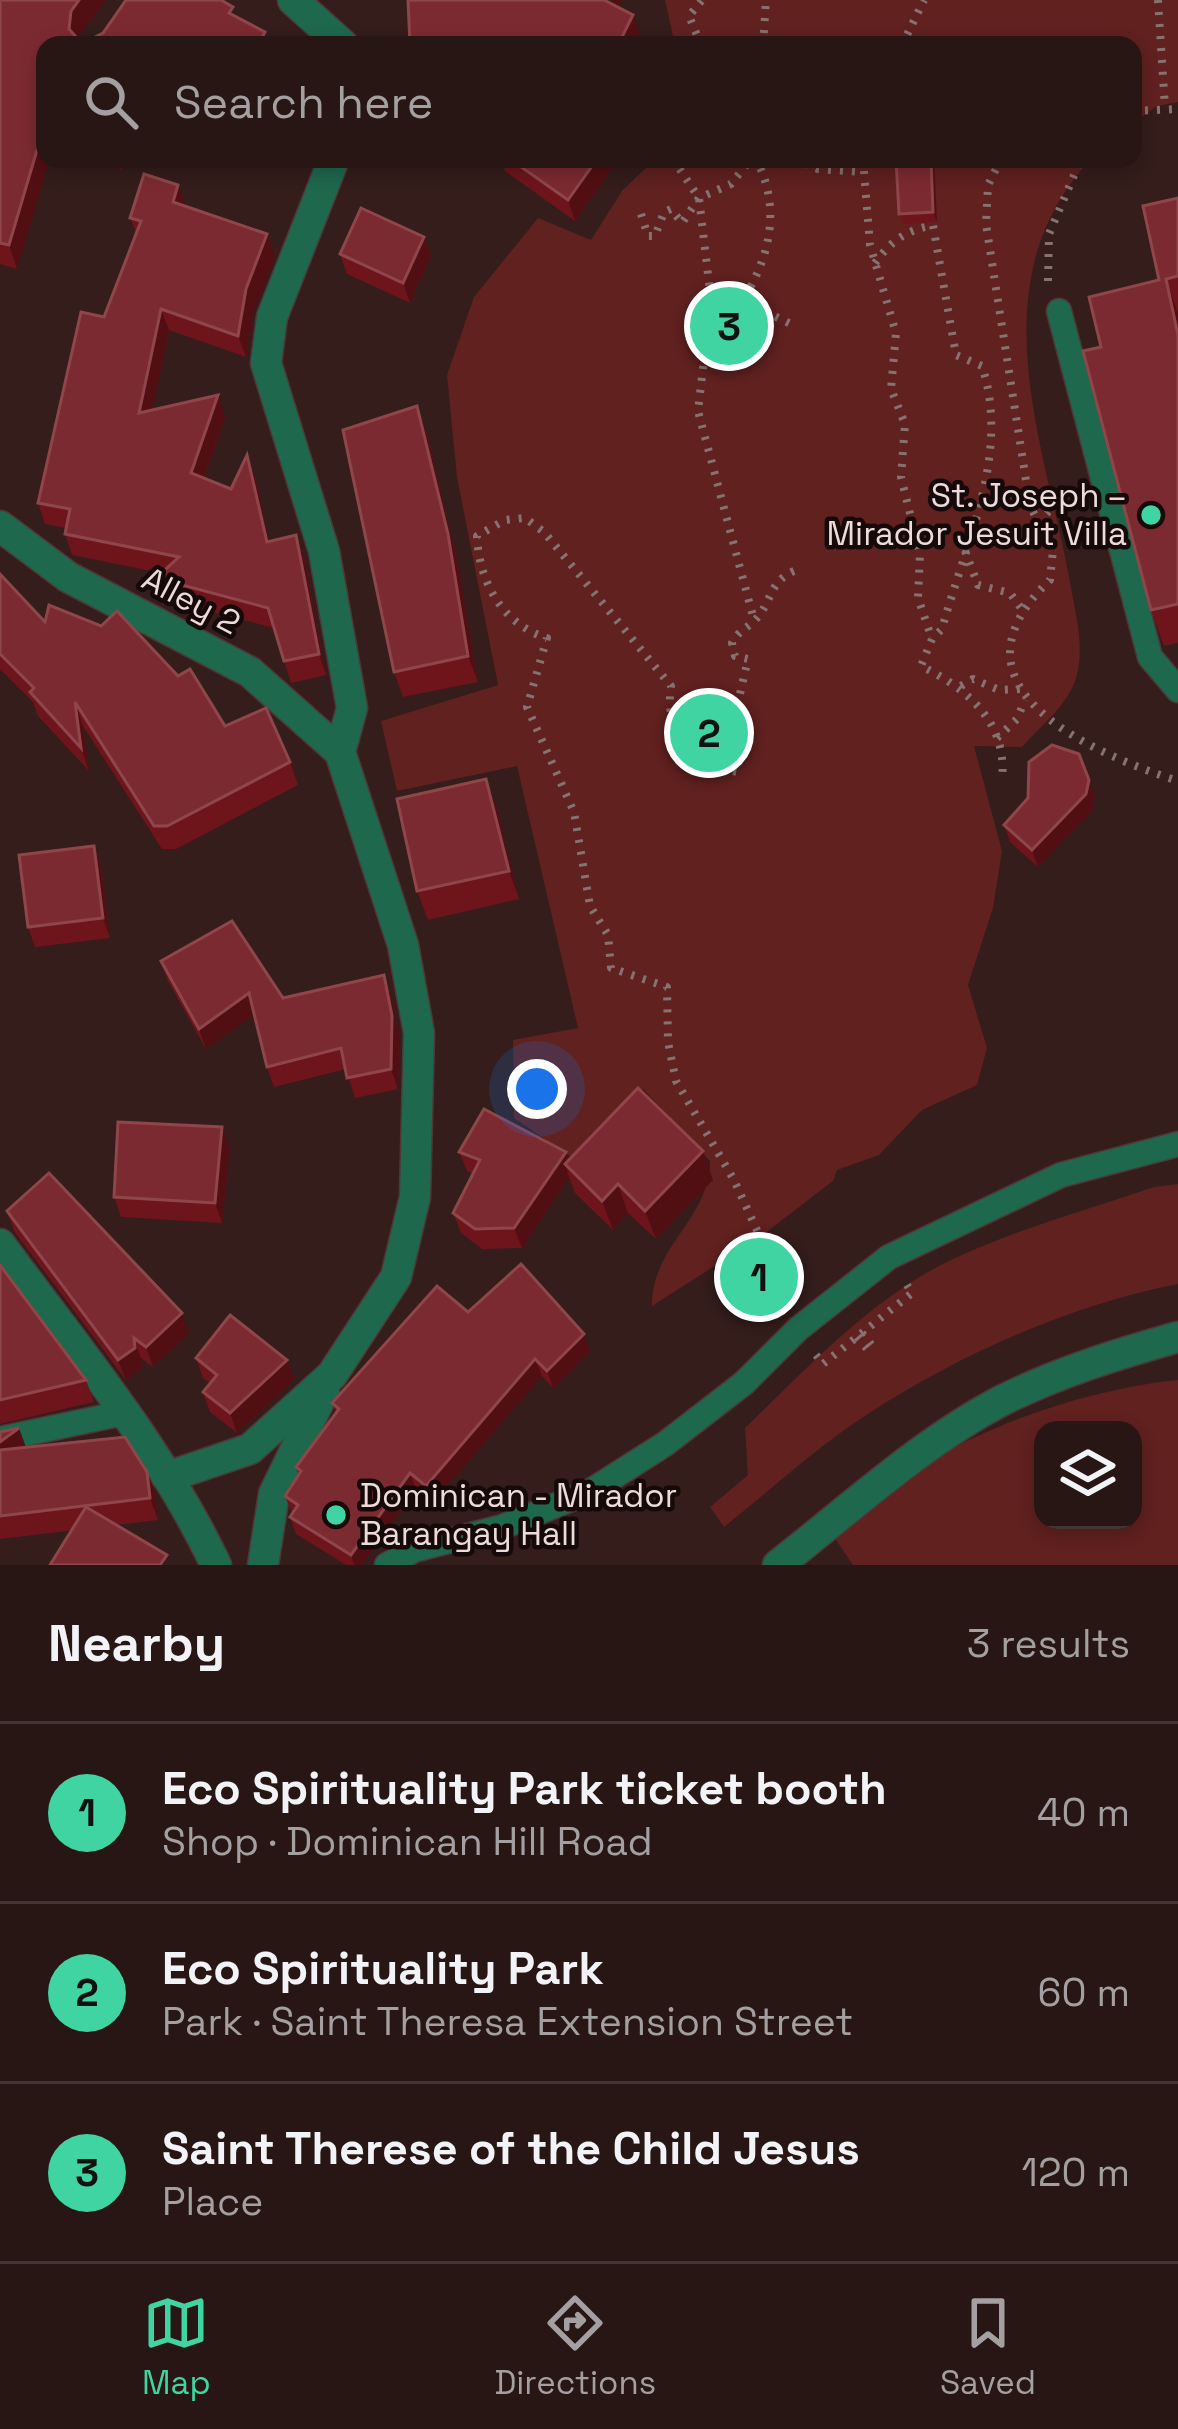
<!DOCTYPE html>
<meta charset="utf-8">
<style>
body{margin:0;font-family:"Space Grotesk",sans-serif;background:#332322;color:#f1f3f6}
.controls{position:absolute;right:36px;bottom:36px;display:grid;overflow:hidden;border-radius:24px;box-shadow:0 6px 18px #0003}
.controls button{width:108px;height:108px;display:grid;place-items:center;padding:0;border:0;border-bottom:3px solid #433534;background:#271614;color:#f1f3f6;font:60px sans-serif}
.you{position:absolute;left:537px;top:1089px;width:42px;height:42px;margin:-30px;border:9px solid #fff;border-radius:50%;background:#1a73e8;box-shadow:0 0 0 18px #1a73e833}
.badge{display:grid;place-items:center;width:78px;height:78px;border-radius:50%;background:#3fd4a2;color:#111;font-size:39px;font-weight:700}
.pin{position:absolute;translate:-50% -50%;border:6px solid #fff;box-shadow:0 3px 12px #0006}
.list{margin:0;padding:0;list-style:none}
h2{display:flex;justify-content:space-between;align-items:center;height:156px;margin:0;padding:0 48px;font-size:51px}
h2 small{font-size:39px;font-weight:400;color:#a49fa0}
.list li{display:grid;grid-template-columns:78px 1fr auto;gap:36px;align-items:center;box-sizing:border-box;height:180px;padding:0 48px;border-top:3px solid #433534}
.list b{display:block;font-size:45px;white-space:nowrap}
.list p{margin:0;font-size:39px;white-space:nowrap;color:#a49fa0}
.list em{font-size:39px;font-style:normal;color:#a49fa0}
.icon{flex:none;width:66px;height:66px;fill:none;stroke:currentColor;stroke-width:2;stroke-linecap:round;stroke-linejoin:round}
.map{position:relative;flex:none;width:1178px;height:1565px;overflow:hidden}
.search{position:absolute;background:#271614;box-shadow:0 6px 18px #0003;left:36px;right:36px;top:36px;height:132px;display:flex;align-items:center;gap:30px;box-sizing:border-box;padding:0 42px;border-radius:24px;color:#a49fa0;font-size:45px}
.sheet{height:696px;background:#271614}
nav{display:flex;justify-content:space-around;align-items:center;box-sizing:border-box;height:168px;border-top:3px solid #433534;background:#271614;font-size:33px;color:#a49fa0}
nav a{display:grid;justify-items:center;gap:6px}
nav .on{color:#3fd4a2}
.map>svg:first-child{display:block}
</style>
<div class="map">
<svg width="1178" height="1565" viewBox="0 0 1178 1565">
<rect width="100%" height="100%" fill="#341d1b"/>
<g fill="#60211f" fill-rule="evenodd">
<polygon points="665,0 1178,0 1178,102 1157,106 1133,123 1133,45 675,45"/>
<path d="M655,159H1091C974,284 1047,447 1072,593C1078,624 1087,663 1070,692C1059,712 1037,730 1022,747L974,746L1002,851L993,908L968,985L987,1048L977,1085L922,1110L879,1155L837,1170L833,1181L760,1237L652,1306C651,1246 710,1219 710,1161L643,1089L571,1157L514,1118L513,1040L578,1028L517,766L397,791L381,721L498,685L457,477L447,375L474,297L538,218L591,240L622,191Z"/>
<path d="M1178,1184V1284C1071,1305 963,1353 871,1412C819,1445 772,1489 724,1527L710,1507L748,1475L745,1428C806,1369 875,1295 953,1259C1017,1229 1087,1210 1154,1187Z"/>
<path d="M1178,1380V1565H853L832,1534C864,1510 895,1481 930,1461C1001,1419 1096,1388 1178,1380ZM1043,1430H1133V1520H1043Z"/>
</g>
<g fill="none" stroke-linecap="round" stroke-linejoin="round">
<g stroke="#4e3836" stroke-width="27">
<g id="lane">
<polyline points="1059,311 1150,657 1178,690"/>
<polyline points="0,1439 128,1412"/>
<polyline points="387,1565 414,1550 502,1527 591,1491 665,1444 744,1383 798,1329 889,1257 1061,1175 1178,1144"/>
</g>
</g>
<g stroke="#4e3836" stroke-width="33">
<g id="street">
<polyline points="293,0 343,45"/>
<polyline points="0,526 68,577 250,672 340,752"/>
<path d="M0,1244C77,1349 160,1447 216,1565"/>
<polyline points="167,1477 250,1449 332,1375 396,1277 415,1197 419,1033 403,945 340,752 352,708 324,551 266,363 272,317 334,159"/>
<polyline points="263,1565 274,1494 324,1391"/>
<path d="M778,1565C850,1509 922,1442 1003,1400C1059,1372 1118,1354 1178,1337"/>
</g>
</g>
<g stroke="#867270" stroke-width="8" stroke-dasharray="3 9" stroke-linecap="butt">
<polyline points="1158,0 1165,107"/>
<polyline points="701,45 689,16 702,0"/>
<polyline points="763,45 766,0"/>
<polyline points="902,45 924,0"/>
<polyline points="1133,111 1178,109"/>
<polyline points="673,159 699,198 711,300 698,411 754,620"/>
<polyline points="794,159 818,169 862,172"/>
<path d="M863,159L870,245L896,333L891,389L905,424L901,477L920,554L918,598L932,639L921,666C968,689 1008,723 1002,780"/>
<path d="M1001,159L988,185L986,224L1030,506L1053,550L1050,580C938,686 1088,752 1178,781"/>
<polyline points="641,214 648,236 655,236 664,212 671,209 682,223 699,198 731,184 751,159"/>
<path d="M931,214L956,355L982,366C1011,454 965,544 942,629L932,639"/>
<path d="M875,263C890,242 906,230 931,226"/>
<polyline points="1048,281 1049,234 1081,159"/>
<path d="M712,301L722,314H733C768,267 784,212 756,159"/>
<polyline points="743,301 791,324"/>
<polyline points="982,497 1030,506"/>
<polyline points="1038,522 1060,500 1078,494"/>
<polyline points="965,551 978,585 1010,593 1021,608"/>
<path d="M794,571C768,582 772,604 754,621C745,630 739,630 732,643L735,656L748,659L734,720L738,772C691,765 664,733 671,686L544,532L525,518L505,520L477,536C479,582 502,624 547,638L527,707L574,812L590,906L608,935L611,968L667,987L668,1042L676,1081L734,1180L760,1237L799,1288"/>
<polyline points="961,686 973,679 999,690 1020,689"/>
<polyline points="997,738 1017,719 1025,700"/>
<polyline points="862,1333 873,1347"/>
<polyline points="857,1337 869,1351"/>
<polyline points="816,1355 823,1364 912,1293 907,1285"/>
</g>
<use href="#lane" stroke="#1e684e" stroke-width="24"/>
<use href="#street" stroke="#1e684e" stroke-width="30"/>
</g>
<g fill="#6e151c">
<polygon points="0,0 106,0 79,35 79,38 87,41 237,17 265,32 45,45 17,269 0,264"/>
<polygon points="106,159 130,159 122,170"/>
<polygon points="501,159 619,159 575,221 505,171"/>
<polygon points="934,159 937,222 903,224 899,214"/>
<polygon points="1178,198 1178,643 1164,646 1151,610 1101,347 1159,280"/>
<polygon points="186,206 267,234 275,256 254,310 246,357 169,330 152,410 218,395 225,417 204,478 231,489 255,476 269,541 296,535 304,557 326,675 291,683 274,628 163,599 156,578 161,573 72,555 65,534 66,528 45,524 38,503 104,317 136,233 130,218"/>
<polygon points="424,237 431,256 410,303 347,274 340,254"/>
<polygon points="426,431 457,560 478,682 403,697 394,672"/>
<polygon points="0,574 45,622 290,762 298,785 176,849 162,849 83,726 89,771 38,716 33,702 0,669"/>
<polygon points="1095,796 1092,811 1038,867 1010,842 1004,825"/>
<polygon points="497,808 519,899 428,920 417,891"/>
<polygon points="101,866 110,938 35,947 28,927"/>
<polygon points="161,961 283,998 384,975 391,995 399,1036 398,1089 355,1098 346,1069 274,1087 267,1067 254,1014 206,1049 168,981"/>
<polygon points="230,1147 222,1223 121,1217 114,1197"/>
<polygon points="703,1151 713,1180 656,1239 628,1213 613,1230 575,1193 569,1177 522,1248 482,1249 461,1233 453,1213 473,1174 467,1171 459,1152 569,1160"/>
<polygon points="7,1211 189,1333 153,1367 141,1358 142,1368 126,1380 14,1231"/>
<polygon points="0,1265 86,1380 94,1402 0,1424"/>
<polygon points="468,1312 590,1351 553,1388 542,1376 432,1503 416,1490 362,1565 346,1565 296,1534 290,1517 292,1514 285,1496 298,1474 296,1467 336,1414 332,1403"/>
<polygon points="196,1358 287,1360 294,1380 237,1433 210,1412 203,1392 210,1383 203,1378"/>
<polygon points="0,1432 26,1447 147,1472 155,1494 158,1520 0,1539"/>
</g>
<g fill="#510f13">
<polygon points="79,0 106,0 79,35 79,45 69,29 71,11"/>
<polygon points="623,0 611,22 603,1"/>
<polygon points="633,15 641,36 636,45 622,37"/>
<polygon points="265,32 270,45 258,45"/>
<polygon points="45,123 45,159 50,159 17,269 9,245"/>
<polygon points="118,159 130,159 122,170"/>
<polygon points="597,159 619,159 575,221 568,200"/>
<polygon points="931,159 934,159 937,222 933,212"/>
<polygon points="178,185 186,206 173,202"/>
<polygon points="267,234 275,256 254,310 246,357 238,336 246,289"/>
<polygon points="424,237 431,256 410,303 403,283"/>
<polygon points="1166,279 1178,313 1178,335"/>
<polygon points="161,309 169,330 147,434 139,413"/>
<polygon points="218,395 225,417 198,494 191,473"/>
<polygon points="417,406 426,431 457,560 478,682 468,656"/>
<polygon points="247,455 255,476 274,563 267,542"/>
<polygon points="296,535 304,557 326,675 319,654"/>
<polygon points="75,702 83,726 89,771 81,748"/>
<polygon points="486,779 497,808 519,899 509,871"/>
<polygon points="1089,780 1095,796 1092,811 1038,867 1032,850"/>
<polygon points="94,846 101,866 110,938 103,918"/>
<polygon points="384,975 391,995 399,1036 398,1089 391,1069"/>
<polygon points="249,993 256,1013 206,1049 199,1029"/>
<polygon points="222,1127 230,1147 222,1223 215,1203"/>
<polygon points="703,1151 713,1180 656,1239 645,1211"/>
<polygon points="566,1152 573,1172 565,1164 569,1177 522,1248 514,1228"/>
<polygon points="618,1184 628,1213 613,1230 602,1201"/>
<polygon points="182,1313 189,1333 153,1367 146,1347"/>
<polygon points="584,1334 590,1351 553,1388 547,1371"/>
<polygon points="134,1338 141,1358 142,1368 126,1380 118,1360"/>
<polygon points="535,1359 542,1376 432,1503 426,1486"/>
<polygon points="287,1360 294,1380 237,1433 230,1413"/>
<polygon points="19,1428 27,1450 0,1469 0,1442"/>
<polygon points="147,1472 155,1494 158,1520 150,1498"/>
<polygon points="410,1473 416,1490 362,1565 354,1565 351,1555"/>
</g>
<g fill="#7c2a31" stroke="#8e464b" stroke-width="3">
<polygon points="0,0 79,0 71,11 69,29 77,38 87,41 103,33 126,0 221,0 233,7 229,13 265,32 258,45 45,45 45,123 9,245 0,243"/>
<polygon points="408,0 604,0 633,15 622,37 641,45 410,45"/>
<polygon points="510,159 597,159 568,200"/>
<polygon points="896,159 931,159 933,212 899,214"/>
<polygon points="144,174 178,185 173,202 267,234 246,289 238,336 161,309 139,413 218,395 191,473 231,489 247,455 267,542 296,535 319,654 284,661 268,608 156,578 179,557 65,534 70,509 38,503 81,312 104,317 141,221 130,218"/>
<polygon points="1178,198 1178,276 1166,279 1178,335 1178,604 1151,610 1083,351 1101,347 1089,297 1159,280 1143,206"/>
<polygon points="361,208 424,237 403,283 340,254"/>
<polygon points="417,406 448,534 468,656 394,672 343,430"/>
<polygon points="0,574 45,622 49,605 101,626 117,611 178,676 190,669 225,726 266,708 290,762 167,826 154,826 75,702 81,748 30,692 34,688 0,654"/>
<polygon points="1052,745 1079,754 1089,780 1086,794 1032,850 1004,825 1028,798 1029,762"/>
<polygon points="486,779 509,871 417,891 397,799"/>
<polygon points="94,846 103,918 28,927 19,855"/>
<polygon points="232,921 283,998 384,975 392,1016 391,1069 347,1078 341,1048 267,1067 249,993 199,1029 161,961"/>
<polygon points="638,1088 703,1151 645,1211 618,1184 602,1201 565,1164"/>
<polygon points="484,1109 566,1152 514,1228 475,1229 453,1213 480,1160 459,1152"/>
<polygon points="118,1122 222,1127 215,1203 114,1197"/>
<polygon points="49,1173 182,1313 146,1347 134,1338 135,1348 118,1360 7,1211"/>
<polygon points="521,1264 584,1334 547,1371 535,1359 426,1486 410,1473 351,1555 290,1517 298,1505 285,1496 301,1471 296,1467 339,1409 332,1403 437,1286 468,1312"/>
<polygon points="0,1265 86,1380 0,1400"/>
<polygon points="230,1315 287,1360 230,1413 203,1392 217,1375 196,1358"/>
<polygon points="19,1428 0,1442 0,1432"/>
<polygon points="125,1437 147,1472 150,1498 0,1516 0,1450"/>
<polygon points="86,1507 167,1555 160,1565 50,1565"/>
</g>
<g fill="#3fd4a2" stroke="#150a09" stroke-width="4.5">
<circle cx="1151" cy="515" r="12"/>
<circle cx="336" cy="1515" r="12"/>
</g>
<g text-anchor="middle" dominant-baseline="central" stroke-width="9" stroke-linejoin="round" paint-order="stroke">
<g font-size="33" fill="#ecdbd9" stroke="#150a09" text-anchor="end">
<text x="1127" y="496">St. Joseph –<tspan x="1127" dy="38">Mirador Jesuit Villa</tspan></text>
<text x="360" y="1496" text-anchor="start">Dominican - Mirador<tspan x="360" dy="38">Barangay Hall</tspan></text>
</g>
<g font-size="33" fill="#ecdbd9" stroke="#150a09">
<text transform="translate(191 601) rotate(28)">Alley 2</text>
</g>
</g>
</svg>
<div class="controls">
<button><svg class="icon" aria-label="layers" viewBox="0 0 24 24"><path d="M12 4l9 5-9 5-9-5zM3 14l9 5 9-5"/></svg></button>
</div>
<div class="you"></div>
<div class="pin badge" style="left:759px;top:1277px">1</div>
<div class="pin badge" style="left:709px;top:733px">2</div>
<div class="pin badge" style="left:729px;top:326px">3</div>
<div class="search"><svg class="icon" aria-label="search" viewBox="0 0 24 24"><circle cx="10" cy="10" r="6"/><path d="M15 15l6 6"/></svg>Search here</div>
</div>
<section class="sheet">
<h2>Nearby<small>3 results</small></h2>
<ul class="list">
<li><span class="badge">1</span><div><b>Eco Spirituality Park ticket booth</b><p>Shop · Dominican Hill Road</p></div><em>40 m</em></li>
<li><span class="badge">2</span><div><b>Eco Spirituality Park</b><p>Park · Saint Theresa Extension Street</p></div><em>60 m</em></li>
<li><span class="badge">3</span><div><b>Saint Therese of the Child Jesus</b><p>Place</p></div><em>120 m</em></li>
</ul>
</section>
<nav>
<a class="on"><svg class="icon" aria-label="map" viewBox="0 0 24 24"><path d="M3 6l6-2 6 2 6-2v14l-6 2-6-2-6 2zM9 4v14M15 6v14"/></svg>Map</a>
<a><svg class="icon" aria-label="directions" viewBox="0 0 24 24"><path d="M12 3l9 9-9 9-9-9zM9 14v-3h6M13 9l2 2-2 2"/></svg>Directions</a>
<a><svg class="icon" aria-label="saved" viewBox="0 0 24 24"><path d="M7 4h10v16l-5-4-5 4z"/></svg>Saved</a>
</nav>
